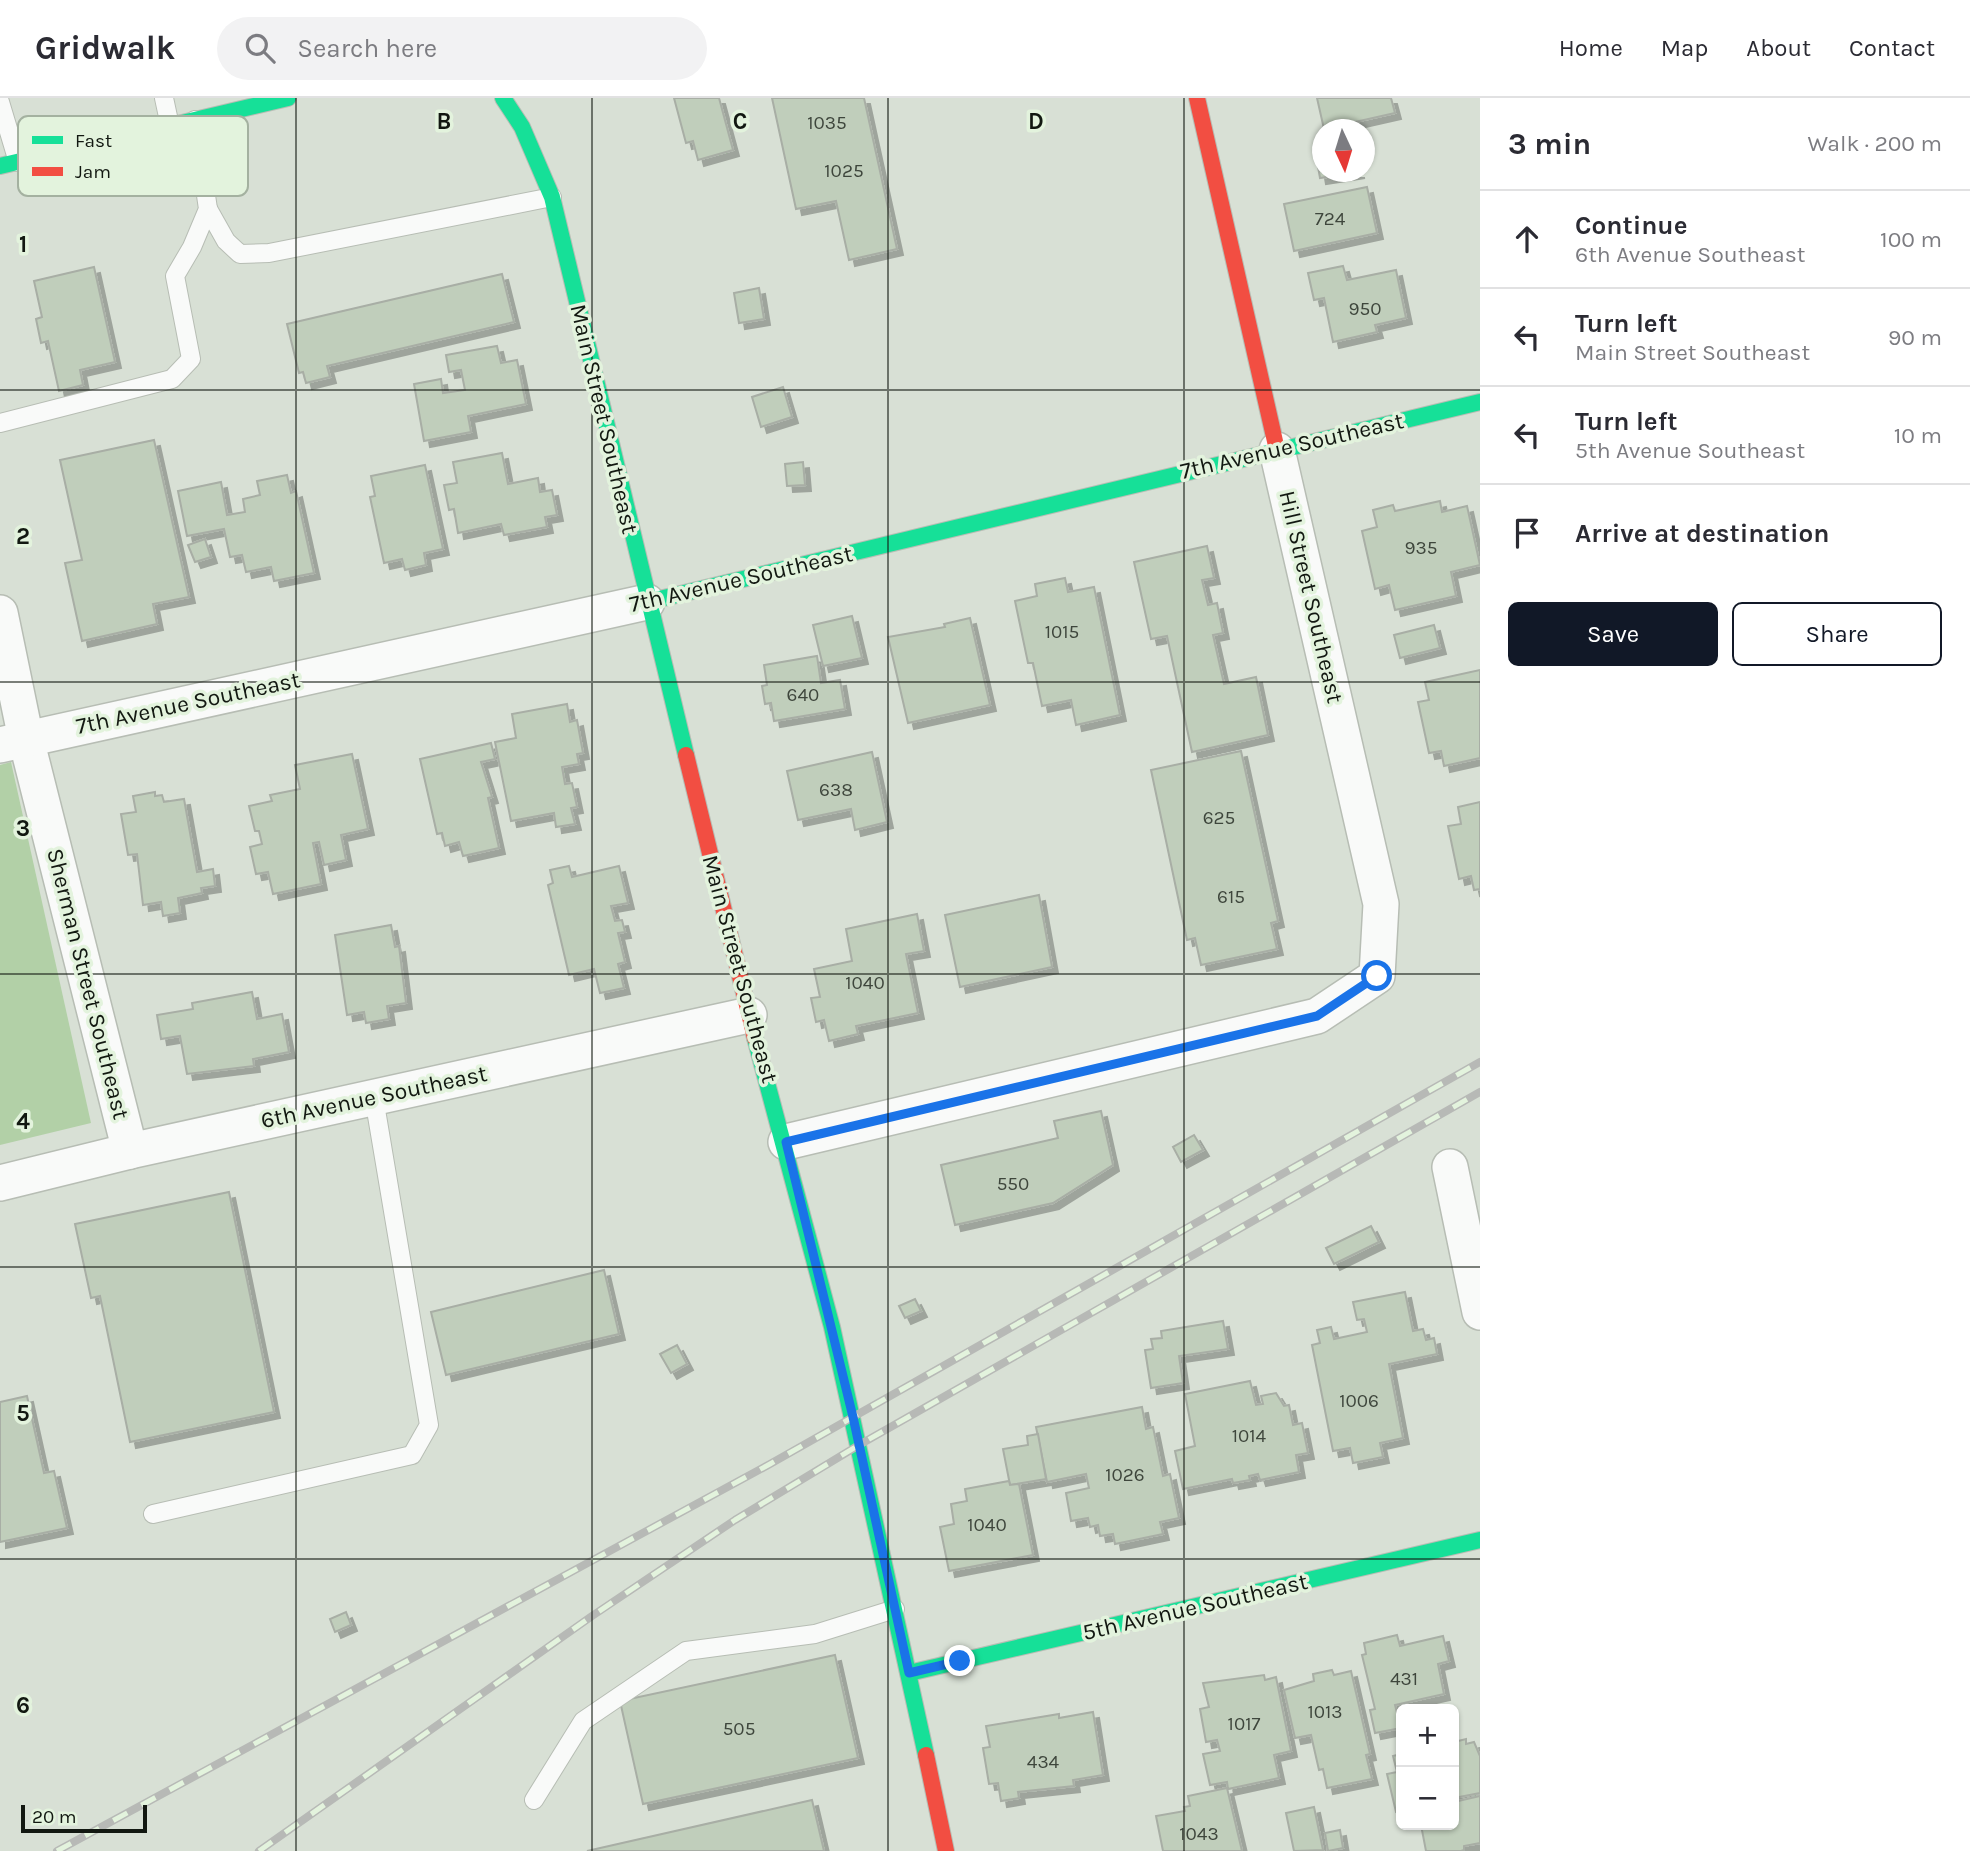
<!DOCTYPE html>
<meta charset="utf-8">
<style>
body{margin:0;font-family:Karla,sans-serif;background:#f2f2f3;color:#2b2b33}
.controls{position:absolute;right:21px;bottom:21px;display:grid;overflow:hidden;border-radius:10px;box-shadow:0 2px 5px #0004}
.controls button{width:63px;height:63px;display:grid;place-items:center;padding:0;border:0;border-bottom:2px solid #e1e1e2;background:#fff;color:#2b2b33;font:35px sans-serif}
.compass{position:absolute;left:1312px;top:21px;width:63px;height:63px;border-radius:50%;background:#fff;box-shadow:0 2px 5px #0004;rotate:176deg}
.scale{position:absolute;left:21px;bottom:18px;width:126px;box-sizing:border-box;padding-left:7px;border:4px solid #121811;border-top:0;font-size:19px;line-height:24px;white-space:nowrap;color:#121811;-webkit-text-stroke:5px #e3f3dd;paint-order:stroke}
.stop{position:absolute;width:21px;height:21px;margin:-16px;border:5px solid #1a73e8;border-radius:50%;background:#fff}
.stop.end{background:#1a73e8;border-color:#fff;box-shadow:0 2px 7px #0008}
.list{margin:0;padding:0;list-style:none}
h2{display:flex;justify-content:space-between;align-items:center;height:91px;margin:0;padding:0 28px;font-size:30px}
h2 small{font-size:23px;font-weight:400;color:#7c7c81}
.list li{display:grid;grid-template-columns:46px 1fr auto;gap:21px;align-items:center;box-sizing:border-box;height:98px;padding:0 28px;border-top:2px solid #e1e1e2}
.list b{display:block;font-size:26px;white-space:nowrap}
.list p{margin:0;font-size:23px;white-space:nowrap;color:#7c7c81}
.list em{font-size:23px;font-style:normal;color:#7c7c81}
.actions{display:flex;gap:14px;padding:21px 28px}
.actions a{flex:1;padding:16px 0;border:2px solid #111827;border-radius:10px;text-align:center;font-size:24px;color:#111827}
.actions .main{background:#111827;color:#fff}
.icon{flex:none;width:38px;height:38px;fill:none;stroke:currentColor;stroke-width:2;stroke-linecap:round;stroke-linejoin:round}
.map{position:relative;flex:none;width:1480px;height:1753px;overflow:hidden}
header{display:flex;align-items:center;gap:42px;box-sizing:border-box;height:98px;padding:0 35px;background:#fff;border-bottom:2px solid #e1e1e2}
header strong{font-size:33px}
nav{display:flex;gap:38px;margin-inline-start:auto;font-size:24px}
.search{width:490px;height:63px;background:#f2f2f3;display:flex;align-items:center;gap:18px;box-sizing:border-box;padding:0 24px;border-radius:38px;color:#7c7c81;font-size:26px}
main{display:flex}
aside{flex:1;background:#fff}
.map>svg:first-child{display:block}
</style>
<header>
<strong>Gridwalk</strong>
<div class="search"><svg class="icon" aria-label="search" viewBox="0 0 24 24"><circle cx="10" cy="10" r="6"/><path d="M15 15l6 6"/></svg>Search here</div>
<nav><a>Home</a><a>Map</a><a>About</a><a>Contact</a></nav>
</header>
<main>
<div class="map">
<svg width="1480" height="1753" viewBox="0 0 1480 1753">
<defs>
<filter id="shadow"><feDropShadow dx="6" dy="6" stdDeviation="0" flood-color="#0004"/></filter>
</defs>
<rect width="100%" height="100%" fill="#d8e0d5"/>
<polygon fill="#b2d0a7" points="11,664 91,1025 0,1047 0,667"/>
<g fill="#c0cebb" stroke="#a8aea5" stroke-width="2" filter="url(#shadow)">
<polygon points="674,0 719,0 733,52 698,62 693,43 686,45"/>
<polygon points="772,0 864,0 897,151 849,162 836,103 796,111"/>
<polygon points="1317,0 1391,0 1395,15 1324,31"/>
<polygon points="1322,56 1322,74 1359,74 1320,80 1316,57"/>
<polygon points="1367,89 1377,135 1294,153 1284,106"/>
<polygon points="1343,168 1347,182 1396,172 1406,220 1375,227 1377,234 1333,244 1324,200 1314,202 1308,175"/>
<polygon points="94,169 115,264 80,272 83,287 59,293 48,243 41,245 36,221 42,219 34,183"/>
<polygon points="502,176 514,224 327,268 330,279 306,285 303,274 299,275 287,226"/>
<polygon points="759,190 764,221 739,225 734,195"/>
<polygon points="497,248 501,265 517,262 526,306 468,318 471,334 424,343 414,286 441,281 443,295 465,292 461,272 449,274 446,257"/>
<polygon points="783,289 792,319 761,329 752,299"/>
<polygon points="154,342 189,499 153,506 157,526 82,543 65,465 82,462 60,362"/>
<polygon points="502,355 508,386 538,380 540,394 552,392 557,417 545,419 547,429 504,437 501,426 458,435 454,411 449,412 444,387 457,385 453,364"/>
<polygon points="803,364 805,387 787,388 785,366"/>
<polygon points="425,367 443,451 424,455 426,467 405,472 402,461 384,465 370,399 375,398 371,378"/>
<polygon points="287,377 291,395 296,393 314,475 274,483 271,469 246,474 242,457 230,459 224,431 187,438 178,393 221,384 227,417 245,414 243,401 260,397 257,383"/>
<polygon points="1440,403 1442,414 1467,408 1480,467 1451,474 1456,498 1395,512 1389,487 1375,491 1362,433 1377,429 1373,412 1393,407 1395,413"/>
<polygon points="205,441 211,459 195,464 188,447"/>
<polygon points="1207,448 1214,480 1202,482 1208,507 1217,505 1223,535 1213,537 1224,586 1256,579 1268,637 1192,654 1167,538 1151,541 1134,464"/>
<polygon points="1065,480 1068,494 1094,489 1120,617 1076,627 1071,602 1042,608 1033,565 1028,565 1015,503 1037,498 1035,486"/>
<polygon points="852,518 862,560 823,568 813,527"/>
<polygon points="970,520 990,607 908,625 888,539 945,529 944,526"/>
<polygon points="1434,527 1440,550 1400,560 1394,537"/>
<polygon points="817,558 821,585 840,582 845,611 774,623 771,605 765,606 762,588 767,587 764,567"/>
<polygon points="1480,572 1480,660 1444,668 1441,653 1429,655 1418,604 1429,602 1425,584"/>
<polygon points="567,606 570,624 577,622 583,655 577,656 579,666 562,669 565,686 572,685 577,709 571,710 575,726 556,729 554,715 511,723 495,644 516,640 512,616"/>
<polygon points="491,645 495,661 481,664 492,699 488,700 499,750 463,758 459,744 445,748 442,735 437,736 420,661"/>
<polygon points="1241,653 1278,823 1271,825 1277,851 1201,867 1195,840 1187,842 1151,672"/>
<polygon points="872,654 887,724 855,732 851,711 798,722 787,673"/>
<polygon points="352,656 368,731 341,737 346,762 324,767 319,744 313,745 321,786 273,796 268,774 256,776 250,749 262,746 259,733 255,733 249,708 272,703 270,697 300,691 295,667"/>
<polygon points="155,694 155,698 162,697 164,704 184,701 197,774 213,771 215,788 201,790 202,795 178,800 180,815 163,818 161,804 143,807 137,756 128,757 121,716 136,714 133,698"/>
<polygon points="1480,704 1480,791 1474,792 1471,778 1459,781 1448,728 1461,726 1458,709"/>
<polygon points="569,768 572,779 619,768 628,805 611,808 615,823 622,822 625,834 618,835 625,864 618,866 624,890 600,895 594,871 569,877 548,787 553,785 550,772"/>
<polygon points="1039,797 1052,869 960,889 945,817"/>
<polygon points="917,816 924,853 906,856 918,915 856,928 858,936 829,943 824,922 816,924 811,900 820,899 814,871 852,863 846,831"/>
<polygon points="391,827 395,849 399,848 406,905 387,908 389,921 366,925 364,914 347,917 335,837"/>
<polygon points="252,894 257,921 282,916 289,954 253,961 254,968 187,976 180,938 161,941 157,917 193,911 192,905"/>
<polygon points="1101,1013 1113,1067 1053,1105 955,1127 941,1067 1058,1040 1054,1023"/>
<polygon points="1194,1037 1203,1052 1181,1064 1173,1049"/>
<polygon points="229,1094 274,1314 130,1344 100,1198 91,1200 75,1126"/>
<polygon points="1371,1128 1379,1144 1334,1166 1326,1150"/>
<polygon points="604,1172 619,1236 446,1277 431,1214"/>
<polygon points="1405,1194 1413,1233 1423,1231 1426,1242 1434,1240 1437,1256 1389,1266 1403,1340 1380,1345 1383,1359 1353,1365 1350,1350 1333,1353 1312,1247 1320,1245 1317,1232 1331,1229 1334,1241 1367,1234 1364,1221 1357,1222 1353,1204"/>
<polygon points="915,1201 921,1213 905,1220 899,1208"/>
<polygon points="1223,1223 1228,1251 1179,1258 1183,1285 1151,1290 1145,1252 1153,1251 1151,1241 1162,1240 1161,1233"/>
<polygon points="677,1247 687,1266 671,1275 660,1256"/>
<polygon points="1250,1283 1256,1307 1263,1306 1261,1298 1276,1295 1284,1308 1289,1307 1293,1327 1302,1325 1308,1355 1296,1357 1299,1374 1260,1382 1258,1376 1249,1378 1250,1382 1233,1385 1232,1381 1183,1391 1175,1353 1195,1348 1185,1296"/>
<polygon points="27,1298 44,1375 54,1373 67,1430 0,1444 0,1304"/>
<polygon points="1142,1309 1146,1331 1153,1329 1163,1378 1170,1376 1179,1420 1160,1424 1163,1436 1115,1446 1113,1436 1100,1438 1098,1427 1090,1429 1088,1420 1071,1423 1066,1395 1089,1390 1086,1376 1047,1384 1036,1329"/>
<polygon points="1038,1336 1046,1381 1010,1387 1003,1351 1028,1347 1027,1338"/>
<polygon points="1009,1383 1010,1387 1019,1386 1033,1457 949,1473 940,1429 954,1426 951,1406 967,1403 965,1391"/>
<polygon points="346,1514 351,1527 335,1534 330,1521"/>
<polygon points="1397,1537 1400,1548 1443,1538 1449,1563 1438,1566 1444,1596 1395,1607 1401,1630 1375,1635 1370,1612 1375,1611 1362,1557 1366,1556 1364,1545"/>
<polygon points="835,1557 858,1660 643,1706 620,1603"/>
<polygon points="1332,1572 1334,1577 1351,1573 1370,1656 1366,1657 1372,1681 1327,1690 1323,1671 1319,1672 1311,1637 1295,1640 1284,1592 1314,1583 1313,1576"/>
<polygon points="1264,1577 1265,1582 1276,1579 1291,1653 1274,1657 1279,1680 1228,1691 1227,1684 1210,1687 1203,1656 1220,1653 1217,1642 1206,1644 1200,1611 1209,1609 1203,1585"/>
<polygon points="1093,1614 1103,1677 1073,1682 1074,1688 1018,1694 1019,1700 1001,1703 998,1685 989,1686 983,1650 990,1649 986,1628 1059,1616 1059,1620"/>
<polygon points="1466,1641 1466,1646 1474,1644 1480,1658 1480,1695 1454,1700 1454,1644"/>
<polygon points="1401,1656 1401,1712 1396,1714 1387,1676 1397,1674 1393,1658"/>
<polygon points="1227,1690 1242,1753 1163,1753 1156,1718 1185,1713 1184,1709 1190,1708 1188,1698"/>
<polygon points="1480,1698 1480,1745 1464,1748 1464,1752 1461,1753 1426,1753 1421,1727 1454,1727 1454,1704"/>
<polygon points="812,1702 824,1753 587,1753"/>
<polygon points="1314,1709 1323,1752 1294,1753 1286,1715"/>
<polygon points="1340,1732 1343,1750 1328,1753 1325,1735"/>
</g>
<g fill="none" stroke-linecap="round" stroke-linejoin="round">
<g stroke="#b7bdb4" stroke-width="20">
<g id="lane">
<polyline points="164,0 170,28"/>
<polyline points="0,4 18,64"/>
<polyline points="208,111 226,143 240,156 269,155 552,99"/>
<polyline points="0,325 172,281 191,261 175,178 192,149 208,111 195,22"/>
<polyline points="153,1416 412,1357 429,1327 374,1000"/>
<polyline points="534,1702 583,1623 686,1553 815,1536 895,1511"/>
</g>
</g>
<g stroke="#b7bdb4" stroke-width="38">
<g id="street">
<polyline points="0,515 26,641 130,1053"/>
<polyline points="0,647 647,504"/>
<polyline points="786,1044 1317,918 1377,878 1381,806 1277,352"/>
<polyline points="1450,1069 1480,1214"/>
<polyline points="0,1085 130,1053 749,917"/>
</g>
</g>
<g stroke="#b7bdb4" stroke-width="18">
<g id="fast">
<polyline points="503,0 522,29 552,99 686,657"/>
<polyline points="0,68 288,0"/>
<polyline points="647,504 1480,304"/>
<polyline points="755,940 832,1229 926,1657"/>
<polyline points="909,1575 1480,1442"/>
</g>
</g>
<g stroke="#b7bdb4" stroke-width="18">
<g id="jam">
<polyline points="1197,0 1277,352"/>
<polyline points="686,657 755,940"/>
<polyline points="926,1657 946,1753"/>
</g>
</g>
<use href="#lane" stroke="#f9faf9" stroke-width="18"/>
<use href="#street" stroke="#f9faf9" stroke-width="35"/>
<use href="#fast" stroke="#16e098" stroke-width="16"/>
<use href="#jam" stroke="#f24e42" stroke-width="16"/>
<g stroke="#b7b9b6" stroke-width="8">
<g id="rail">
<polyline points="57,1753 770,1366 1480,964"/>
<polyline points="259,1753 592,1518 735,1422 859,1347 1480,994"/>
</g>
</g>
<use href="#rail" stroke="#e3f3dd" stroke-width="5" stroke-dasharray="16" stroke-linecap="butt"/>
</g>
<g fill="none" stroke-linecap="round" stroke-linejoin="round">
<polyline stroke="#1a73e8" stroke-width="9" points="960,1563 909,1575 853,1319 786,1044 1317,918 1377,878"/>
</g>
<path fill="none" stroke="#121811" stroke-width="2" stroke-opacity="0.55" d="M296,0V1753M592,0V1753M888,0V1753M1184,0V1753M0,292H1480M0,584H1480M0,876H1480M0,1169H1480M0,1461H1480"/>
<g text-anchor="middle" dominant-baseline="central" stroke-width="7" stroke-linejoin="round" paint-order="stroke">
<g font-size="19" fill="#3e463c">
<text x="827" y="25">1035</text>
<text x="844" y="73">1025</text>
<text x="1330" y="121">724</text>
<text x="1365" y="211">950</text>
<text x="1421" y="450">935</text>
<text x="1062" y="534">1015</text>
<text x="803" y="597">640</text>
<text x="836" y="692">638</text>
<text x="1219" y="720">625</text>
<text x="1231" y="799">615</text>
<text x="865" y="885">1040</text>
<text x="1013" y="1086">550</text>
<text x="1359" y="1303">1006</text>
<text x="1249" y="1338">1014</text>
<text x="1125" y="1377">1026</text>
<text x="987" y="1427">1040</text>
<text x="1404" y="1581">431</text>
<text x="1325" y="1614">1013</text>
<text x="1244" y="1626">1017</text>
<text x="739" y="1631">505</text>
<text x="1043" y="1664">434</text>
<text x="1199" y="1736">1043</text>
</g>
<g font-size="23" fill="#121811" stroke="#e3f3dd">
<text transform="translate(604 321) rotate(77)">Main Street Southeast</text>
<text transform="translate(1292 348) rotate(-13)">7th Avenue Southeast</text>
<text transform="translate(741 481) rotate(-13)">7th Avenue Southeast</text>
<text transform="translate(1311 499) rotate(77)">Hill Street Southeast</text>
<text transform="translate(188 605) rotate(-12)">7th Avenue Southeast</text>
<text transform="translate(740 871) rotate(75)">Main Street Southeast</text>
<text transform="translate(88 886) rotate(76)">Sherman Street Southeast</text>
<text transform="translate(374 999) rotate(-12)">6th Avenue Southeast</text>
<text transform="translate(1195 1509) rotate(-13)">5th Avenue Southeast</text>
</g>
</g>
<rect x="18" y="18" width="230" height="80" rx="10" fill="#e3f3dd" stroke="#a4b1a0" stroke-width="2"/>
<rect x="32" y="38" width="31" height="8" fill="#16e098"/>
<rect x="32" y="69" width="31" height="9" fill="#f24e42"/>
<g font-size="19" fill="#121811">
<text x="75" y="49">Fast</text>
<text x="75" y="80">Jam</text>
</g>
<g font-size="23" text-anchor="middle" font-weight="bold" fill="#121811" stroke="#e3f3dd" stroke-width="7" stroke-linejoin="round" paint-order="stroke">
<text x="444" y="31">B</text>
<text x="740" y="31">C</text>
<text x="1036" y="31">D</text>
<text x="23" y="154">1</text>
<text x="23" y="446">2</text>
<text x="23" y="738">3</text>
<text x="23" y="1031">4</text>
<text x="23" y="1323">5</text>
<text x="23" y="1615">6</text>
</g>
</svg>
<div class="controls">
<button>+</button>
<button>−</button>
</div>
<svg class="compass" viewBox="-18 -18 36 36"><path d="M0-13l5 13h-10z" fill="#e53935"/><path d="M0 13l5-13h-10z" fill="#7c7c81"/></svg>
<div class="scale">20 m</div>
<div class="stop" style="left:1377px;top:878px"></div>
<div class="stop end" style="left:960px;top:1563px"></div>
</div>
<aside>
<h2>3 min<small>Walk · 200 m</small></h2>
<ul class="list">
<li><svg class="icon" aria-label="ahead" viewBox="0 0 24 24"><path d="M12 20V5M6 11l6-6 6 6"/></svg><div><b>Continue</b><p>6th Avenue Southeast</p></div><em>100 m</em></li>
<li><svg class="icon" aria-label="left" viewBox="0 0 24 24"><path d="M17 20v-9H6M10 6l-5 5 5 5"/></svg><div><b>Turn left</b><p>Main Street Southeast</p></div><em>90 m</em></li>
<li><svg class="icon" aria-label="left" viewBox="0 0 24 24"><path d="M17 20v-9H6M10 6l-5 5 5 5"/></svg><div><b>Turn left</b><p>5th Avenue Southeast</p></div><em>10 m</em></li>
<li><svg class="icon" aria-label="arrive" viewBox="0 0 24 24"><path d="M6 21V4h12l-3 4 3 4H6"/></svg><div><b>Arrive at destination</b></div></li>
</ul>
<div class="actions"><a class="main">Save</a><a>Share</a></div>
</aside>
</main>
